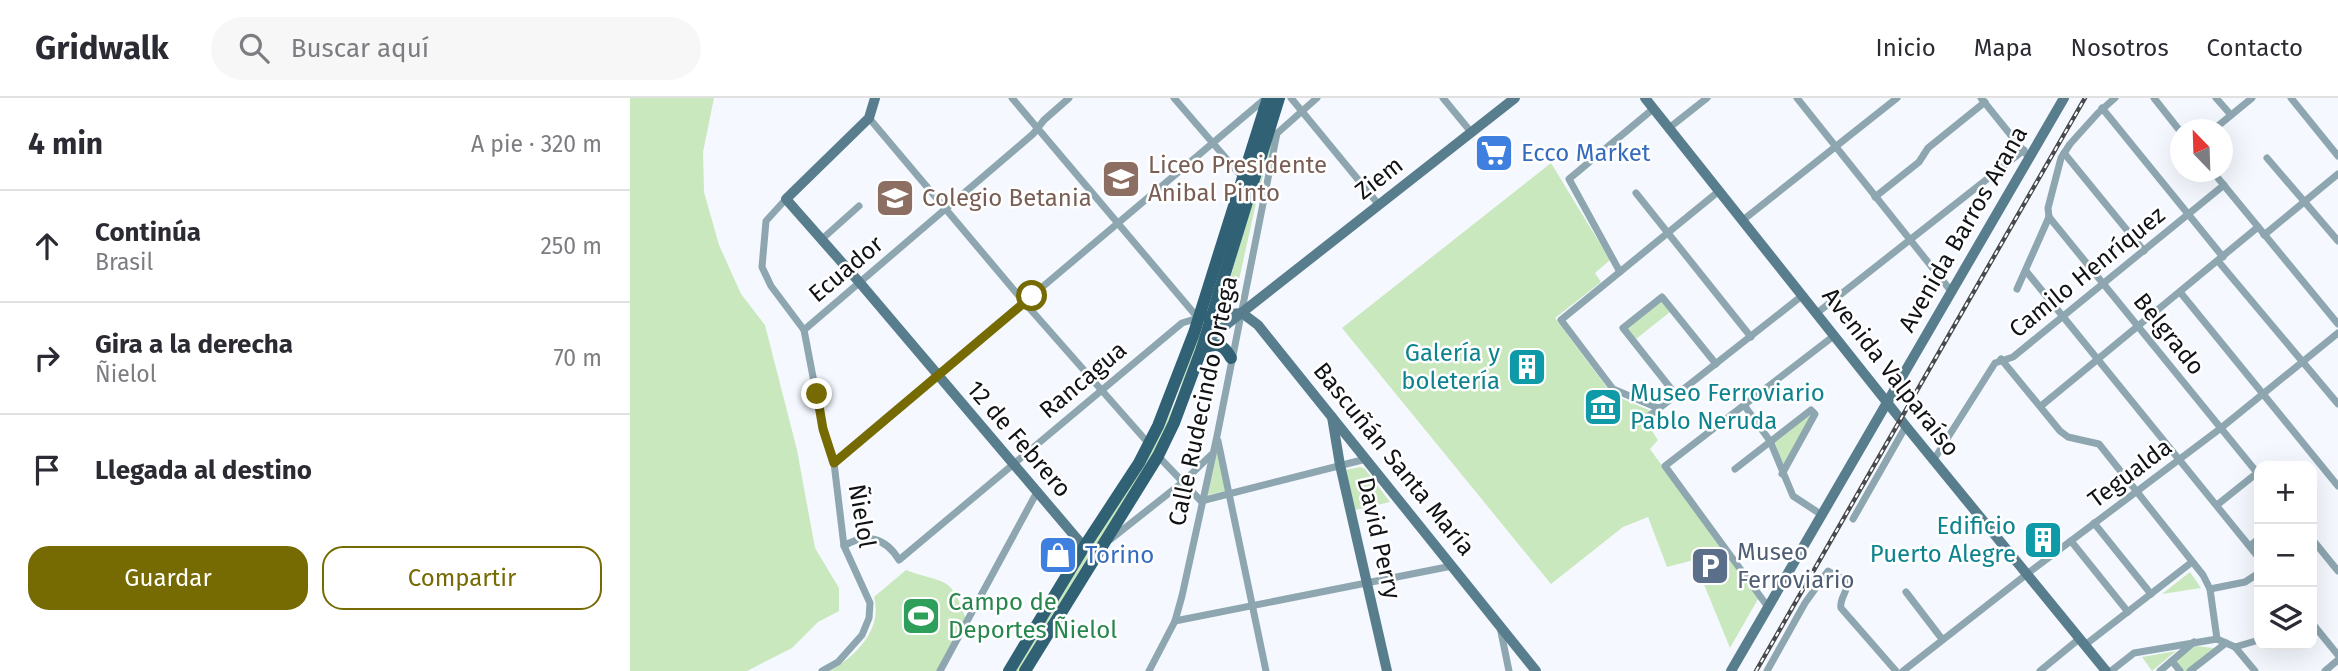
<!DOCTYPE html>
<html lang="es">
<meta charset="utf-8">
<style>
body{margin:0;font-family:"Fira Sans",sans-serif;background:#f7f7f7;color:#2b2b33}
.controls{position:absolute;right:21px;bottom:21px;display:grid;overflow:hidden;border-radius:14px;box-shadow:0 7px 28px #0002}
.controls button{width:63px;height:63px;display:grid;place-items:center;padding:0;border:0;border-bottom:2px solid #e1e1e2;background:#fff;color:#2b2b33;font:35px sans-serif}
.compass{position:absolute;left:1540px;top:21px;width:63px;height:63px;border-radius:50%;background:#fff;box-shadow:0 7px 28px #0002;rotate:337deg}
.stop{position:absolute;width:21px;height:21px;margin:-16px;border:5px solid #766a03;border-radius:50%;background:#fff}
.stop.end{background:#766a03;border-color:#fff;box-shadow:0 2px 7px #0008}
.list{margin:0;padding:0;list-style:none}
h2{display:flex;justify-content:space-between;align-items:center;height:91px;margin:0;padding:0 28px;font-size:30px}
h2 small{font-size:23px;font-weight:400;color:#7c7c81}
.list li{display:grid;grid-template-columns:46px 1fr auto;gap:21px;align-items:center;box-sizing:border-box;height:112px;padding:0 28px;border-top:2px solid #e1e1e2}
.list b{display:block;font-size:26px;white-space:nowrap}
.list p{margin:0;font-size:23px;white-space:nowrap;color:#7c7c81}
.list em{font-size:23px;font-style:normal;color:#7c7c81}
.actions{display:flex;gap:14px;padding:21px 28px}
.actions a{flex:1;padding:16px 0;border:2px solid #766a03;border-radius:21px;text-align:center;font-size:24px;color:#766a03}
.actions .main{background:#766a03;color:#fff}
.icon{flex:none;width:38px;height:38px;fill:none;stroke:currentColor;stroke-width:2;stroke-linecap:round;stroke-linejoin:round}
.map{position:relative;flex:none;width:1708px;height:573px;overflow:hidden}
header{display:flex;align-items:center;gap:42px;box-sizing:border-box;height:98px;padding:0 35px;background:#fff;border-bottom:2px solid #e1e1e2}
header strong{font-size:33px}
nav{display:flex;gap:38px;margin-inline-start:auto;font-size:24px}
.search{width:490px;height:63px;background:#f7f7f7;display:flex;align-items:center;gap:18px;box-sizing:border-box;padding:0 24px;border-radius:38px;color:#7c7c81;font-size:26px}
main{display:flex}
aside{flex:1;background:#fff}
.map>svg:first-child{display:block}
</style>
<header>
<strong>Gridwalk</strong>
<div class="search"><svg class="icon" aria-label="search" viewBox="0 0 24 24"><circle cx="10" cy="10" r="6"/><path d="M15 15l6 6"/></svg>Buscar aquí</div>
<nav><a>Inicio</a><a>Mapa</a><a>Nosotros</a><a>Contacto</a></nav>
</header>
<main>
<aside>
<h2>4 min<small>A pie · 320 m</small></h2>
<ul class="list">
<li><svg class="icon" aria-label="ahead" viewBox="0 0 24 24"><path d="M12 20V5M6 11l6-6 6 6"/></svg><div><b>Continúa</b><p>Brasil</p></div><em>250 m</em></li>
<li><svg class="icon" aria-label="right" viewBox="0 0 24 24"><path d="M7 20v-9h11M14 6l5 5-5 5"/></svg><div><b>Gira a la derecha</b><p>Ñielol</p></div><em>70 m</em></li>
<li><svg class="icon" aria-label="arrive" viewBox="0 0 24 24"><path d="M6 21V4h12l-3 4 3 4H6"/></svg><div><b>Llegada al destino</b></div></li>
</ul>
<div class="actions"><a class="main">Guardar</a><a>Compartir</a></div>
</aside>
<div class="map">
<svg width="1708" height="573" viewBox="0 0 1708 573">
<rect width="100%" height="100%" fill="#f5f8ff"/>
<g fill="#cae8be">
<polygon points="0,0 84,0 73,54 74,94 89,147 111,196 135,227 167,352 185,450 209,490 209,513 188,524 162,550 117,573 0,573"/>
<polygon points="643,42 628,96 603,209 589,209 601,178 637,47"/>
<polygon points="921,65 980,162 965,175 971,184 925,220 984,299 986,298 1021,313 1013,320 1028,342 1020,351 1128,501 1100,550 1064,462 1037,469 1018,419 993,429 921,486 712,230"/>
<polygon points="614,86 556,284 523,359 390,573 383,573 523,350 546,303"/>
<polygon points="1032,203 1040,214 1006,241 997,231"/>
<polygon points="1179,317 1181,319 1154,367 1144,344"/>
<polygon points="587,355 596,393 577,397 586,356"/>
<polygon points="731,369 735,371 760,404 725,412 715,372"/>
<path d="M276,472C319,488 319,475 337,523L309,573H200C226,558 253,531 244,499Z"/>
<polygon points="1560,474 1571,490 1532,496"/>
<polygon points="1565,548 1584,550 1556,573 1549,573 1543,565"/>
<polygon points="1546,553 1522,573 1512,559"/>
</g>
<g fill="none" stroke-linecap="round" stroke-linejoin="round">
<g stroke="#8da6b0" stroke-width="7">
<polyline points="544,0 613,80"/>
<polyline points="661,0 749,107"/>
<polyline points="813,0 841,34"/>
<polyline points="1167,0 1321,193"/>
<polyline points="1351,0 1396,56"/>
<polyline points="1524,0 1550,33"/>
<polyline points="1586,0 1601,17"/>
<polyline points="1661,0 1708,58"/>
<polyline points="1472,10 1593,159"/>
<polyline points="239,20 394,204 519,346"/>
<polyline points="1039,30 1077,0"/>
<polyline points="1583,32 1622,0"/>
<polyline points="644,38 687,0"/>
<polyline points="1434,55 1514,153"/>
<polyline points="1637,60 1708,143"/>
<polyline points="1583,74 1708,226"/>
<polyline points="1006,95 1121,239"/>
<polyline points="1245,99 1289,64 1298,50 1355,4"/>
<polyline points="156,101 136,123 132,169 141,188 174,232 193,331 204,365 214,448 240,505 239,520 232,537 208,564 192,573"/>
<polyline points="1419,119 1629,377"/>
<polyline points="1113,122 1267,0"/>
<polyline points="1634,137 1708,76"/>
<polyline points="191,142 229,108"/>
<polyline points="1588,163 1708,306"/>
<polyline points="1396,173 1629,460"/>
<polyline points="990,174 939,81 1023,11"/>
<polyline points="1387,191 1419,119 1418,110 1431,60 1440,46 1468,15 1485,0"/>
<polyline points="1550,194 1708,388"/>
<polyline points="1187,215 1394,52"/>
<polyline points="174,232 403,36 414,22 439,0"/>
<polyline points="1371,261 1430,333 1438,339 1469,346 1573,477 1580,491 1587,541"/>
<polyline points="1046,297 993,230 1032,199 1086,266"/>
<polyline points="1114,307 1140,343 1163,398 1192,417"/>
<polyline points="1411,308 1628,129"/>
<polyline points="1028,310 983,291 931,222 1089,93"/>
<polyline points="1018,319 1173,197"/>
<polyline points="588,343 636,573"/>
<polyline points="528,358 571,403 736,361"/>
<polyline points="1303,363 1365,265 1383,259 1594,87"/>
<polyline points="204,365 636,0"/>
<polyline points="1105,371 1181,312 1185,316 1152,376"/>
<polyline points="1587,407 1627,375"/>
<polyline points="1223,421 1276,328"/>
<polyline points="1464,425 1521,496"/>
<polyline points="481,441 553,384 581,357"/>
<polyline points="1682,441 1708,473"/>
<polyline points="1441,443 1498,514"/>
<path d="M214,448C236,434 256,440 269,462L552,225L568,220L382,0"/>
<polyline points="1620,448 1629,440"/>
<polyline points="1580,491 1615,484 1629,475"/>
<polyline points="1276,494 1312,541"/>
<polyline points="1138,509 1035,368 1205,237"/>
<polyline points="545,523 822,468"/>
<polyline points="1682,525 1708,557"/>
<polyline points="870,529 879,573"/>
<polyline points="1455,547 1562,464"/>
<polyline points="1605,549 1625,573"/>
<polyline points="1542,563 1550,573"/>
<polyline points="310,573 407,394"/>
<polyline points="519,573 545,523 552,498 587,338 647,35"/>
<path d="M1137,573L1175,505L1198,473L1217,483C1219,493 1209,500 1211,510L1266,573"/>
<polyline points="1273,573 1397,476 1591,330 1708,235"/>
<polyline points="1410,573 1449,541"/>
<polyline points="1481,573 1504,555 1587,541 1605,549 1629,542"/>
<polyline points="1530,573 1564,544"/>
<polyline points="1560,573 1596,545"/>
<polyline points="1695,573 1708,562"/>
</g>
<g stroke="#587e8d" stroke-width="10">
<polyline points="245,0 239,20 156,101 230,185 454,449"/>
<polyline points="1015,0 1279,332 1476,573"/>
<polyline points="575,218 612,215 628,227 906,573"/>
<polyline points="573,245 885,0"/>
<polyline points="702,319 710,367 757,573"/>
<polyline points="1101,573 1434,0"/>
</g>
<g stroke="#316174" stroke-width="12">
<path d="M572,250C587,245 593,245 601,260"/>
<polyline points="379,573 454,449 509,365 528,328 564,235 638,0"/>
<polyline points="395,573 528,358 544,325 572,250 649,0"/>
</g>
<g stroke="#47494d" stroke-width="4.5">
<polyline id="rail" points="1126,573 1455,0"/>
</g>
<use href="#rail" stroke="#fff" stroke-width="2" stroke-dasharray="5" stroke-linecap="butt"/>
</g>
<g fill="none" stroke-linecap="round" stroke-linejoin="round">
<polyline stroke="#766a03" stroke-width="9" points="187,296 193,331 204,365 402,198"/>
</g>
<defs>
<g id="supermarket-square" transform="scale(2.0125)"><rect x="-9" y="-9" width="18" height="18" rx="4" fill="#3f7fe0" stroke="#fff"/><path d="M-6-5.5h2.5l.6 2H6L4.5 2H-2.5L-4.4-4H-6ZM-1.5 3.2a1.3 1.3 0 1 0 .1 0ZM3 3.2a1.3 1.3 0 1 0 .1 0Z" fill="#fff"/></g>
<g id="school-square" transform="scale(2.0125)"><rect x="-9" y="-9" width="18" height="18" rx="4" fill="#8d6e63" stroke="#fff"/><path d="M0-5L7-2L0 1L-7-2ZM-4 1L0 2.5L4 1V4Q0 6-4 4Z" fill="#fff"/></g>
<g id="building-square" transform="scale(2.0125)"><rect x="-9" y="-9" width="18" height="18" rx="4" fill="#0f9aa8" stroke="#fff"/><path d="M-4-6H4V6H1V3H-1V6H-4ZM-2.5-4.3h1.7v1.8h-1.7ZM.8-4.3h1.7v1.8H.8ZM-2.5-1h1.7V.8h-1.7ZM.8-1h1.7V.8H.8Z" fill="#fff"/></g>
<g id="museum-square" transform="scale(2.0125)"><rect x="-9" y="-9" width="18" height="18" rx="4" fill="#0f9aa8" stroke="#fff"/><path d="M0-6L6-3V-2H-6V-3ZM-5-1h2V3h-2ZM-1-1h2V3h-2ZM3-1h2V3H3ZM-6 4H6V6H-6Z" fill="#fff"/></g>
<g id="shop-square" transform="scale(2.0125)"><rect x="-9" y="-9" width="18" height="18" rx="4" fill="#3f7fe0" stroke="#fff"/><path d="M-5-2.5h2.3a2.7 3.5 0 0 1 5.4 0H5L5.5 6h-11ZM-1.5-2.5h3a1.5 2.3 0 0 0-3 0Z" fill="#fff"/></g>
<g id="parking-square" transform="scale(2.0125)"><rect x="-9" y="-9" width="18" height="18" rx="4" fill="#5c6f8a" stroke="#fff"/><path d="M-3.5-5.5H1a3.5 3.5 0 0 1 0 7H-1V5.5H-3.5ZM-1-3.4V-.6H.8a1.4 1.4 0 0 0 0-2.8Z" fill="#fff"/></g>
<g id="stadium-square" transform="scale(2.0125)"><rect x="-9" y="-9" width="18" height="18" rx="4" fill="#2e9e5b" stroke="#fff"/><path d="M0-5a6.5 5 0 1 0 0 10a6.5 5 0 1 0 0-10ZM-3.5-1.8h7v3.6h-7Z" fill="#fff"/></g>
</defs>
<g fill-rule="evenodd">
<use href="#supermarket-square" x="864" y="55"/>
<use href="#school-square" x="491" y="81"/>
<use href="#school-square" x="265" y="100"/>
<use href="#building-square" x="897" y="269"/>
<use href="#museum-square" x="973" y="309"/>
<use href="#building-square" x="1413" y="442"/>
<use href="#shop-square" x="428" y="457"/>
<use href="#parking-square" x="1080" y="468"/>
<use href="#stadium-square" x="291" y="518"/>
</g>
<g text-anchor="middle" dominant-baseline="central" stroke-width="5" stroke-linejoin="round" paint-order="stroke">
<g font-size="24" fill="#366cbe" stroke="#fff" text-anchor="start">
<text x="891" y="55">Ecco Market</text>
<text x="455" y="457">Torino</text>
</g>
<g font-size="24" fill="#785e54" stroke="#fff" text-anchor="start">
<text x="518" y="67">Liceo Presidente<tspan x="518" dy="28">Anibal Pinto</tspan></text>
<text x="292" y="100">Colegio Betania</text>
</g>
<g font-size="24" fill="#111215" stroke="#fff">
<text transform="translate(749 80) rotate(-38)">Ziem</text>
<text transform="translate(1333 131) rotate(-60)">Avenida Barros Arana</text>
<text transform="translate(216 171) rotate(-40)">Ecuador</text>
<text transform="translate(1457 174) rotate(-39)">Camilo Henríquez</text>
<text transform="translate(1539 236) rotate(51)">Belgrado</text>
<text transform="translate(1261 274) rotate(52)">Avenida Valparaíso</text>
<text transform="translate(453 282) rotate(-40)">Rancagua</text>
<text transform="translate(573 303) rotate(-78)">Calle Rudecindo Ortega</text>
<text transform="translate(389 341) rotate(49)">12 de Febrero</text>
<text transform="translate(764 361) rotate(51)">Bascuñán Santa María</text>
<text transform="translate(1500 375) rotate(-37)">Tegualda</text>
<text transform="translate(232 418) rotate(80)">Ñielol</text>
<text transform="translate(749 440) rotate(77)">David Perry</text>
</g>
<g font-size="24" fill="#0d838f" stroke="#fff" text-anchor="end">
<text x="870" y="255">Galería y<tspan x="870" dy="28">boletería</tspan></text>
<text x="1000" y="295" text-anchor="start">Museo Ferroviario<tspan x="1000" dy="28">Pablo Neruda</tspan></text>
<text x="1386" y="428">Edificio<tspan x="1386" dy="28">Puerto Alegre</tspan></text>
</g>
<g font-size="24" fill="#4e5e75" stroke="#fff" text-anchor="start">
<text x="1107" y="454">Museo<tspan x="1107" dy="28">Ferroviario</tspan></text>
</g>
<g font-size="24" fill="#27864d" stroke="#fff" text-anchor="start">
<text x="318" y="504">Campo de<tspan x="318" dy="28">Deportes Ñielol</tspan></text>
</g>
</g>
</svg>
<div class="controls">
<button>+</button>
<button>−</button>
<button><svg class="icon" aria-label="layers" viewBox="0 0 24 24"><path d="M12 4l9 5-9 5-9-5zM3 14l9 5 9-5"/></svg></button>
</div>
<svg class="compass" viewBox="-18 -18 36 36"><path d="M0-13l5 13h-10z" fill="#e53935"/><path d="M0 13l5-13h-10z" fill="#7c7c81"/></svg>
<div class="stop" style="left:402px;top:198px"></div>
<div class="stop end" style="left:187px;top:296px"></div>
</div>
</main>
